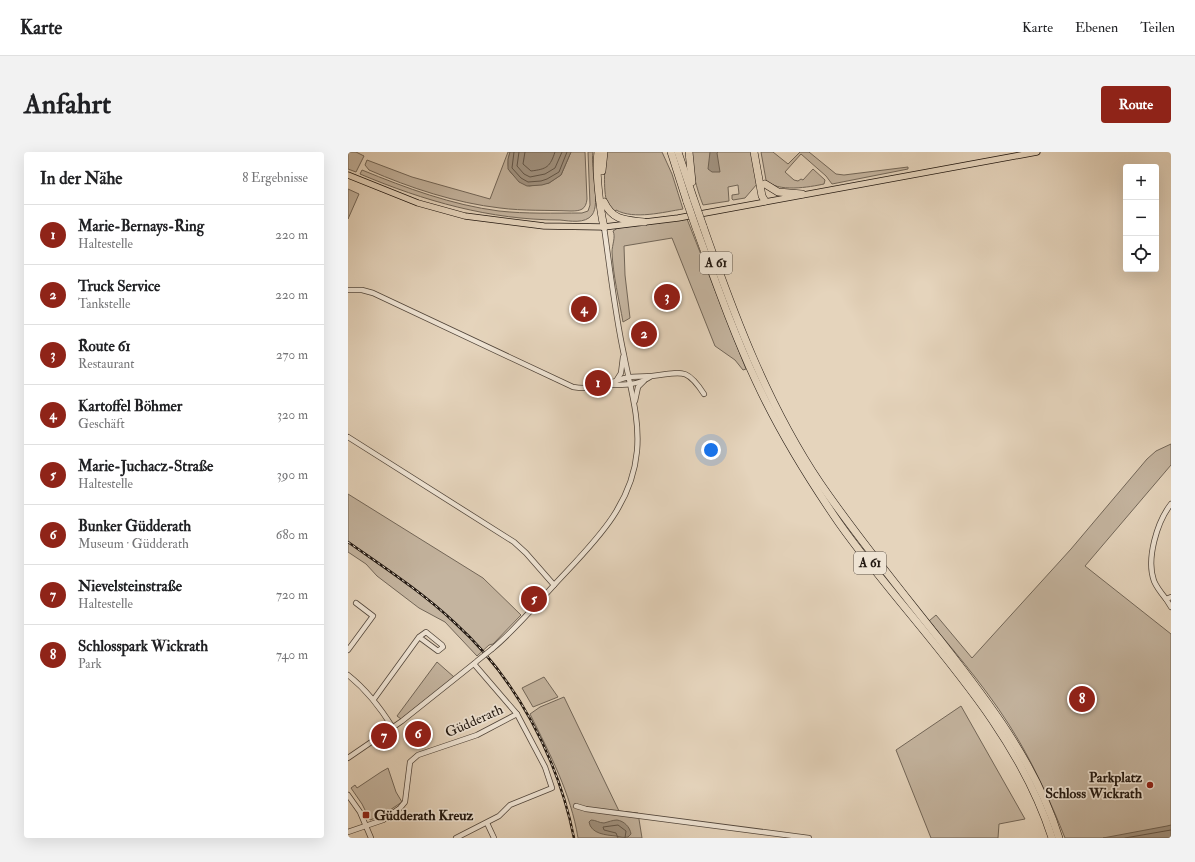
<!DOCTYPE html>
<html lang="de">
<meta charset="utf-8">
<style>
body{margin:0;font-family:"IM FELL Double Pica",serif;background:#f2f2f2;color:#202124}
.controls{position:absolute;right:12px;top:12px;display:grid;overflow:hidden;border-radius:4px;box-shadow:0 4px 16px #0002}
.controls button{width:36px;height:36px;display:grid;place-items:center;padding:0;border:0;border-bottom:1px solid #e0e0e0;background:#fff;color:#202124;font:20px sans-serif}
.you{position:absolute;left:363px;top:298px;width:14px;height:14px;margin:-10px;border:3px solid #fff;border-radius:50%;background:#1a73e8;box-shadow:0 0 0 6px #1a73e833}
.badge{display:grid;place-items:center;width:26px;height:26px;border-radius:50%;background:#8f2418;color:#fff;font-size:13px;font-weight:700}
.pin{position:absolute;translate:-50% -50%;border:2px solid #fff;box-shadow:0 1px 4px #0006}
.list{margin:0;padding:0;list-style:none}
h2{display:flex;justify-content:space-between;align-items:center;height:52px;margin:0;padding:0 16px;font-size:17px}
h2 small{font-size:13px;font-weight:400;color:#757577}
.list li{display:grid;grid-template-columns:26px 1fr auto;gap:12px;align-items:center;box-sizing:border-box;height:60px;padding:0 16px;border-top:1px solid #e0e0e0}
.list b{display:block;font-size:15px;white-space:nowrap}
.list p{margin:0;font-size:13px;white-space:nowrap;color:#757577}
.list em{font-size:13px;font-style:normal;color:#757577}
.icon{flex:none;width:22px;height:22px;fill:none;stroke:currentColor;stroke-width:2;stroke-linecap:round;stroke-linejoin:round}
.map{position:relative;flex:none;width:823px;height:686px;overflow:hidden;border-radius:4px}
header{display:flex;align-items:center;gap:24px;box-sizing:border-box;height:56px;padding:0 20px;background:#fff;border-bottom:1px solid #e0e0e0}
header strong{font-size:19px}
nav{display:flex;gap:22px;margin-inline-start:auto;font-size:14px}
.intro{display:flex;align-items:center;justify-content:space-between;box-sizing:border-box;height:96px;padding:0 24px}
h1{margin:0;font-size:28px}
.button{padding:10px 18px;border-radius:4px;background:#8f2418;color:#fff;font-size:14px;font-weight:700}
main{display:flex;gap:24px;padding:0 24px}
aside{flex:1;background:#fff;border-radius:4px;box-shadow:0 4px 16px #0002}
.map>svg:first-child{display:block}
</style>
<header>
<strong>Karte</strong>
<nav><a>Karte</a><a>Ebenen</a><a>Teilen</a></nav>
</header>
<div class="intro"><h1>Anfahrt</h1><a class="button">Route</a></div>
<main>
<aside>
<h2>In der Nähe<small>8 Ergebnisse</small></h2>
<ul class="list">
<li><span class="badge">1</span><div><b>Marie-Bernays-Ring</b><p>Haltestelle</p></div><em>220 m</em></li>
<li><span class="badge">2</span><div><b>Truck Service</b><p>Tankstelle</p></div><em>220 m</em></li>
<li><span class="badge">3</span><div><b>Route 61</b><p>Restaurant</p></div><em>270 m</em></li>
<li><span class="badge">4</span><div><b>Kartoffel Böhmer</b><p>Geschäft</p></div><em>320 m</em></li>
<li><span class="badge">5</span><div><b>Marie-Juchacz-Straße</b><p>Haltestelle</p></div><em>390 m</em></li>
<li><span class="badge">6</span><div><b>Bunker Güdderath</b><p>Museum · Güdderath</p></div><em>680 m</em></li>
<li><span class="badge">7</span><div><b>Nievelsteinstraße</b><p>Haltestelle</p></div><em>720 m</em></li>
<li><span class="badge">8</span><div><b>Schlosspark Wickrath</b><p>Park</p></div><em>740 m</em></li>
</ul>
</aside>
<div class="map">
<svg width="823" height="686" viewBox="0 0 823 686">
<rect width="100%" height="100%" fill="#e5d4bc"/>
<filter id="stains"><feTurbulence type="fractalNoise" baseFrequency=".005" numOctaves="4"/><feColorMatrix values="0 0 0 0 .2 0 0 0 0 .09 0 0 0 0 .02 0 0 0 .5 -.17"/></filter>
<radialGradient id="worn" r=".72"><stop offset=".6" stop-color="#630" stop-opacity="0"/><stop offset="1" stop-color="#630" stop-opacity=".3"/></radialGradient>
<g fill="#c4b49f" stroke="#726658">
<polygon points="0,0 8,0 16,4 8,20 0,17"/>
<path d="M160,0H162C156,22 165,23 181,34L201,31L213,23L223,0H237L239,47C238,58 232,59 223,59C199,58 175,59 152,56C108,51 62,36 21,18L17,13L19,8L64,25L142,47Z"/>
<path d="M240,0H245C242,17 253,51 244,63C237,72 222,69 212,68C142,68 76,49 12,22L14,18C58,36 104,53 151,59C178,62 206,61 234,61L240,59L242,53Z"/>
<path d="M259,0H314L324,22L335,57C316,60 286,68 268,58L266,61C264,59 261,56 260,53C255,44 256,11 259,0Z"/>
<path d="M344,0H403L409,32L397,46L385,48L384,47V43L391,42L390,33L380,35L381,49L355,53C348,35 344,19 344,0Z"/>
<path d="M413,0H425L440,12L452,0H461L488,22L496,23L560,15V17L484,32L478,24L453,2L437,20L446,28L450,29L453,27L455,28L465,17L477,28L476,32C462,35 429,41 418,28Z"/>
<polygon points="0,37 11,42 0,67"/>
<path d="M339,67L398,217L395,218L387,208L367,194L324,86L276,94L277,123L282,166L275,170C271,147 265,124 264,100C264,93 268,85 265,79L270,76Z"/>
<path d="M823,292V313L737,414L823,482V686H717C704,653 689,620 671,589C646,546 613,507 581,469L588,463L624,506L723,397L799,307L808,299Z"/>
<polygon points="0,342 135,426 173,463 145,492 141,493 129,504 97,470 71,456 29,424 18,412 0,400"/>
<polygon points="89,510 106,525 53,567 49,564"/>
<polygon points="196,525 210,545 185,555 174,536"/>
<path d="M216,545L271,659L290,661L294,686H230C223,642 202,602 182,562L192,555Z"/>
<polygon points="613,554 677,667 651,672 650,686 583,686 548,598"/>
<polygon points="40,616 48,640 54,650 33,664 22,668 14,652 3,636 7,633 9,636 33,620"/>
</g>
<g fill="#a29482" stroke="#6e6254">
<polygon points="162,0 223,0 213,23 201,31 194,33 179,34 171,30 160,17 160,7"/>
<polygon points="362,0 370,0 369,1 372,20 364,20 360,17"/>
<path d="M243,668C248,668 251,671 256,671C260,670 265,668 269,668C276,669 282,675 283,682L280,685C276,686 272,685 268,684C258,683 243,682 241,670Z"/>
<polygon points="823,673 823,686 755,686 819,674"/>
</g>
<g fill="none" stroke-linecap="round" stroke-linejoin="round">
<g stroke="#625649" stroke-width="1">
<polyline points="166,0 164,16 173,26 180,30 193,29 199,27 211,20 219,0"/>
<polyline points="171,0 169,14 176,22 182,25 197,22 207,16 214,0"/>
<path d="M177,0L175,12L183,19C199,17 202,15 207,0"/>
<polyline points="270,686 268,681 256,678 255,675 270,673 278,679 277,686"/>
<polyline points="777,686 823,678"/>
</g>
<g stroke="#52463b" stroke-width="6">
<g id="minor">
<path d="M0,138H14L25,141L225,235C236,237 247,236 258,232C266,230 274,226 282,225C289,224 296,225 304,224C333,221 338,214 356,242"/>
<polyline points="268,229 273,221 275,205"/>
<path d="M261,233C276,233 290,233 302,225"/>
<polyline points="287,249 290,235 296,229"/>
<polyline points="0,285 166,390 178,401 206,433"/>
<path d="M823,352C809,370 798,407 806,429C809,436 814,442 818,447L823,445"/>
<polyline points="818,447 823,455"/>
<path d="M144,497C167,478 186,455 207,432C243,393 284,356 289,299C292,266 282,235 276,203C267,162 262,117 256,75"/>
<polyline points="0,498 25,464 8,451"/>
<path d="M0,523C19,538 32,555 45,576"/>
<polyline points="26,547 71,485 90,499 95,495 94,493 78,480 71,485"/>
<polyline points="0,606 54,569 128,510"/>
<polyline points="0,643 12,660 23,686"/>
<polyline points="228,654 238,657 461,686"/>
<polyline points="139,671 146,686"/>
<polyline points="0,680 35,668 52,656 57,650 62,610 70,603 129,583 169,562"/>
<polyline points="108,686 151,664 162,653 204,636 197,615 169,562 126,512"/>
</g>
</g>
<g stroke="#211710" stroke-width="7">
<polyline id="major" points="0,23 70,51 117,64 196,74 256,75 330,66 689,0"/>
</g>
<g stroke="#211710" stroke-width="8">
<g id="highway">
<path d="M250,0C247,16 252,58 256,75"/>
<polyline points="323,0 339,50"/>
<polyline points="330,0 346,48"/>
<polyline points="341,0 344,30"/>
<polyline points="406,0 414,44 417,49"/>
<polyline points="254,19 256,0"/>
<polyline points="417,32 430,40 454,42"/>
<path d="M256,50C265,69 278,68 296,70"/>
<path d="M355,74C386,163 419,252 472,331C509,385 551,436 592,488C639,548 688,611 711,686"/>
<path d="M348,76C367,128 385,180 408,229C431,279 460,326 491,371C563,473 665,564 704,686"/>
</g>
</g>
<use href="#minor" stroke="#eee3d3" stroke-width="4.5"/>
<use href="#major" stroke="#e5d4bc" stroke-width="5.5"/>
<use href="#highway" stroke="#e5d4bc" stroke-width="7"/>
<g stroke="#211710" stroke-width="2.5">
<path id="rail" d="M0,390C37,416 74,440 107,471C168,526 210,606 226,686"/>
</g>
<use href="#rail" stroke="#eee3d3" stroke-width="1" stroke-dasharray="3" stroke-linecap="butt"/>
<g stroke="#52463b" stroke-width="6" stroke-linecap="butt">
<polyline id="minor-bridge" points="129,509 144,497"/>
</g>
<g stroke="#211710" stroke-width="8" stroke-linecap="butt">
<g id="highway-bridge">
<polyline points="346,48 355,74"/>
<polyline points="339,50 348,76"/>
</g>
</g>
<use href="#minor-bridge" stroke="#eee3d3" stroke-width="4.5"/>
<use href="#highway-bridge" stroke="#e5d4bc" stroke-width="7"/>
</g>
<g fill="#8f2418" stroke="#eee3d3" stroke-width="1.5">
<circle cx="802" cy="633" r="4"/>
<rect x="14" y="659" width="8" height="8" rx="2"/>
</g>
<g text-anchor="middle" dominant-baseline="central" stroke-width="3.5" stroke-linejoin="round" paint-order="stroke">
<g fill="#eee3d3" stroke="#5e544a" stroke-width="1">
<rect x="352" y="100" width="32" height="22" rx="3"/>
<rect x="506" y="400" width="32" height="22" rx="3"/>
</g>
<g font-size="13" font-weight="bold" fill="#211710">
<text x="368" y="111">A 61</text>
<text x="522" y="411">A 61</text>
</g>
<g font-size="14" fill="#211710" stroke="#eee3d3">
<text transform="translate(126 569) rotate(-24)">Güdderath</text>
</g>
<g font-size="14" font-weight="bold" fill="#211710" stroke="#eee3d3" text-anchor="end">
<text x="794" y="625">Parkplatz<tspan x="794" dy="16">Schloss Wickrath</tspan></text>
<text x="26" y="663" text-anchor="start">Güdderath Kreuz</text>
</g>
</g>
<rect width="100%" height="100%" filter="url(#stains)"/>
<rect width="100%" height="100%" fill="url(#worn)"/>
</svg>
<div class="controls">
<button>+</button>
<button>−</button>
<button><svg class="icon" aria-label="locate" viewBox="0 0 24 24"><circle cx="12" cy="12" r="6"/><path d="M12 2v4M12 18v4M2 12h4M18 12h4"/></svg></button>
</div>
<div class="you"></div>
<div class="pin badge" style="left:250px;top:231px">1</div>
<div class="pin badge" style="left:296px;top:182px">2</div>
<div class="pin badge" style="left:319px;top:145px">3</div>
<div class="pin badge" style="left:236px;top:157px">4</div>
<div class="pin badge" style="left:186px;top:447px">5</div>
<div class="pin badge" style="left:70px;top:582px">6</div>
<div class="pin badge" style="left:36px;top:584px">7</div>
<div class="pin badge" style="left:734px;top:547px">8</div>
</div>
</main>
